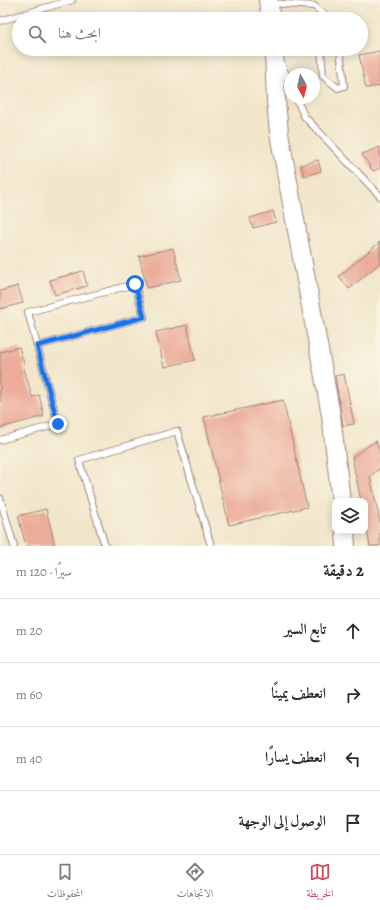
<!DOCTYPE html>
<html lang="ar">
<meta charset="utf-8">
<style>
body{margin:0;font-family:Alegreya,Amiri,serif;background:#f7f7f7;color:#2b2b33;direction:rtl}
.controls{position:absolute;right:12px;bottom:12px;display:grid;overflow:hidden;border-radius:8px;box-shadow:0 2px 10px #0003}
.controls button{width:36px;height:36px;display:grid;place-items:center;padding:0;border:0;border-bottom:1px solid #e1e1e2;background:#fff;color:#2b2b33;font:20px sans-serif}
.compass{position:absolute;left:284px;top:68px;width:36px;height:36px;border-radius:50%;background:#fff;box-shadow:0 2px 10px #0003;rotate:172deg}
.stop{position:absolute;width:12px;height:12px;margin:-9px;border:3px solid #1a73e8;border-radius:50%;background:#fff}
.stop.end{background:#1a73e8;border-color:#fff;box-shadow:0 1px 4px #0008}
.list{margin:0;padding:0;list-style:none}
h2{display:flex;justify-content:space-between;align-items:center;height:52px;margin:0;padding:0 16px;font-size:17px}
h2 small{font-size:13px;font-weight:400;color:#7c7c81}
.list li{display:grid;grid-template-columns:26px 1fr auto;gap:12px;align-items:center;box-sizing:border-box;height:64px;padding:0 16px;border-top:1px solid #e1e1e2}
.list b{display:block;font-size:15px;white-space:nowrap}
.list em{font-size:13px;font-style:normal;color:#7c7c81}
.icon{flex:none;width:22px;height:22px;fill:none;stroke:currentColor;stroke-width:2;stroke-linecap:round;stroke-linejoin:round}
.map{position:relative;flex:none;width:380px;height:546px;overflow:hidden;direction:ltr}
.search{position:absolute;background:#fff;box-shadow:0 2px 10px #0003;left:12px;right:12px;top:12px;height:44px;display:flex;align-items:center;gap:10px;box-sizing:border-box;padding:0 14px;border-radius:22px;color:#7c7c81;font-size:15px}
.sheet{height:308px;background:#fff}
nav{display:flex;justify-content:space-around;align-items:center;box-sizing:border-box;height:56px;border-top:1px solid #e1e1e2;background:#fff;font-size:11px;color:#7c7c81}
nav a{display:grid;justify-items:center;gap:2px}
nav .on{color:#d1495b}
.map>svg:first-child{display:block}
</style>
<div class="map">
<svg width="380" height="546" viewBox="0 0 380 546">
<rect width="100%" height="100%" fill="#fcf5e5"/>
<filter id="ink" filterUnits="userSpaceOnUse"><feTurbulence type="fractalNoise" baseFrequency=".025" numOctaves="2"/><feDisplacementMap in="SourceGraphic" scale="8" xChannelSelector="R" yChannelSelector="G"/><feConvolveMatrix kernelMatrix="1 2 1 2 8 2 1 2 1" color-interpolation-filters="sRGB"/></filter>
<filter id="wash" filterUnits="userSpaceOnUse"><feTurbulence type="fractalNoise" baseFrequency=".012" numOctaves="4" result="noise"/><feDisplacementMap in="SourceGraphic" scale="16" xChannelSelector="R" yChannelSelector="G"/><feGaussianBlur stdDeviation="0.9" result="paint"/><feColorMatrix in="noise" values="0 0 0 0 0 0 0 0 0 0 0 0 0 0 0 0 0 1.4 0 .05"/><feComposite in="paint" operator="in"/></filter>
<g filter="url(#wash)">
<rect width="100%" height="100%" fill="#f1e6ca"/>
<g id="blocks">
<g fill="#ebac99">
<polygon points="380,51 380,86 366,88 359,55"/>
<polygon points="380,147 380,168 373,171 362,154"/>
<polygon points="318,160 321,171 304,176 301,165"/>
<polygon points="273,211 276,222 253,228 250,218"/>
<polygon points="380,242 380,263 349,289 339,276"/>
<polygon points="173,248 181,280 147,288 139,256"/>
<polygon points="83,271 87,286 55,295 50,280"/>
<polygon points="18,286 23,303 0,309 0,291"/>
<polygon points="187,325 195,360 164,367 156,332"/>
<polygon points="19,347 24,364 23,365 32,397 39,395 44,416 0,428 0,352"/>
<polygon points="344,374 354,424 343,426 335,376"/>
<polygon points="283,400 307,507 229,525 204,417"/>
<polygon points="376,441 380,452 380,468 370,476 380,522 380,546 370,546 365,520 365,501 361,501 352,457"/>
<polygon points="46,509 55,546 26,546 18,516"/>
</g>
</g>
</g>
<g filter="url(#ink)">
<use href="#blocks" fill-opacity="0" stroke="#9e827a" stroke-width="1"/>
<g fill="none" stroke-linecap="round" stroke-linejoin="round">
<g stroke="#9e827a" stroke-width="8">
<g id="lane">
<polyline points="270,3 314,6 330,19"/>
<polyline points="319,19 320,11"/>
<polyline points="0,21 72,0"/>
<polyline points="321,49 323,76 338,88 344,86 340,49"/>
<polyline points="281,63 290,84"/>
<polyline points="296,98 304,116 380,196"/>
<polyline points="0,440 58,424 28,312 135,284 144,317 37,346"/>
<polyline points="0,498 14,546"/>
<polyline points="105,546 79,460 177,431 211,546"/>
</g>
</g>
<g stroke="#9e827a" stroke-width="20">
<g id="secondary">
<polyline points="268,0 271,19"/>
<polyline points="274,49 276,101 279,133 331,415 341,501"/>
<polyline points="345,531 346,546"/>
</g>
</g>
<use href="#lane" stroke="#fff" stroke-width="6"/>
<use href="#secondary" stroke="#fff" stroke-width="18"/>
</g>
</g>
<g fill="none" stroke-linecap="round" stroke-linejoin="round" filter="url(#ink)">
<polyline stroke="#1a73e8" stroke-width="5" points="58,424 37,346 144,317 135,284"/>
</g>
</svg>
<div class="controls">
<button><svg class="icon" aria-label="layers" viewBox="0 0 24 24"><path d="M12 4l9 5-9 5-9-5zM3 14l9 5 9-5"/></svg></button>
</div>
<svg class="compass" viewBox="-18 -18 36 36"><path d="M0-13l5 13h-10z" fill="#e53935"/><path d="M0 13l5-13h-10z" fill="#7c7c81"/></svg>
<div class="stop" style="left:135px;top:284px"></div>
<div class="stop end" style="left:58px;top:424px"></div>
<div class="search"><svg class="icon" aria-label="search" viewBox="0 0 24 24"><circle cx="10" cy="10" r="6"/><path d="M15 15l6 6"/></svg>ابحث هنا</div>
</div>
<section class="sheet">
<h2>2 دقيقة<small>سيرًا · 120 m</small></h2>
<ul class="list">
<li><svg class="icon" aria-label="ahead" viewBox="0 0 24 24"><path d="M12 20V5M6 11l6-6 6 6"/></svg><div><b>تابع السير</b></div><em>20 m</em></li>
<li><svg class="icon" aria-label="right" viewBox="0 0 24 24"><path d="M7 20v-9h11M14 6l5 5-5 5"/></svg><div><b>انعطف يمينًا</b></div><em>60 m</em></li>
<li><svg class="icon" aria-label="left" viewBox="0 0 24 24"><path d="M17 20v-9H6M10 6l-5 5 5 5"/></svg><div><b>انعطف يسارًا</b></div><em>40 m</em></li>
<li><svg class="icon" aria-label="arrive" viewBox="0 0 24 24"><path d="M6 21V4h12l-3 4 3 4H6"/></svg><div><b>الوصول إلى الوجهة</b></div></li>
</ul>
</section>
<nav>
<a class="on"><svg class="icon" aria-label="map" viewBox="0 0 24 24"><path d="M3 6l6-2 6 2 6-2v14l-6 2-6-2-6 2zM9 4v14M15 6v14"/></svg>الخريطة</a>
<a><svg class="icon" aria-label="directions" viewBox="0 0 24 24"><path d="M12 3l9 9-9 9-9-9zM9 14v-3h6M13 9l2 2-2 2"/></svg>الاتجاهات</a>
<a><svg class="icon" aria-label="saved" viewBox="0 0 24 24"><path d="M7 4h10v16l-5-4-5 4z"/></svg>المحفوظات</a>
</nav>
